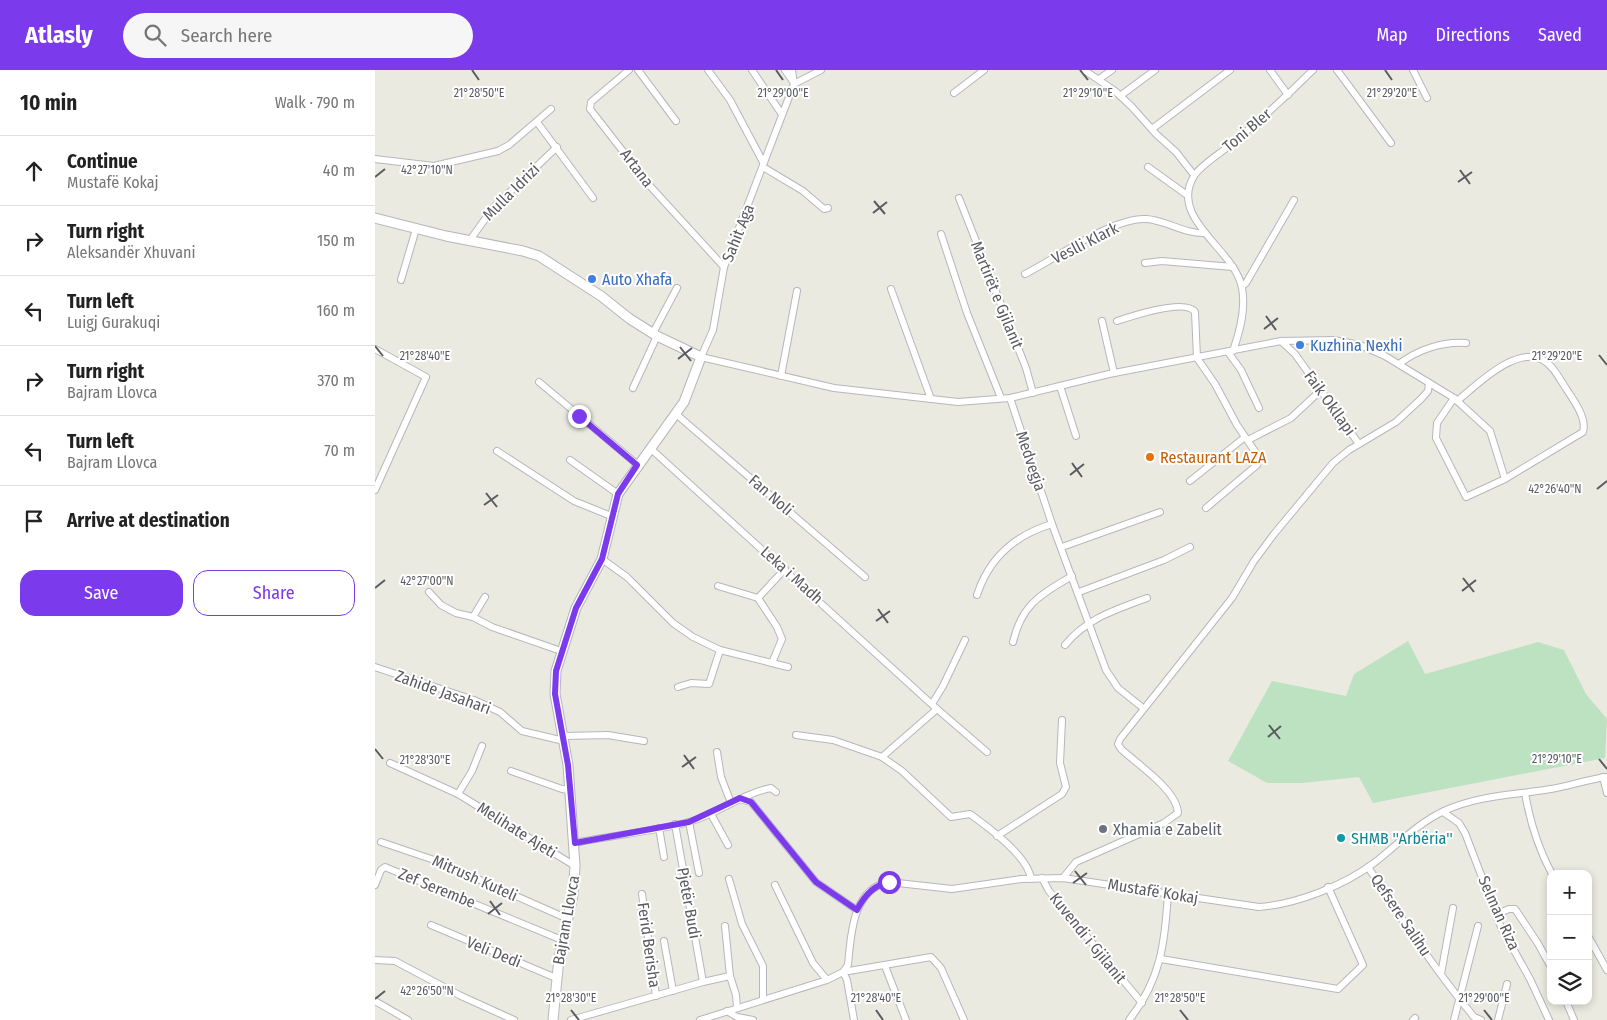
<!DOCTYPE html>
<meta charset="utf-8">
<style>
body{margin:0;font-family:"Fira Sans Condensed",sans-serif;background:#f6f6f6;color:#222}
.controls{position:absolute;right:15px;bottom:15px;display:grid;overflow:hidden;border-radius:10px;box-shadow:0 2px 8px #0003}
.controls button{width:45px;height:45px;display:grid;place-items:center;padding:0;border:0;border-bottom:1px solid #e0e0e0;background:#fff;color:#222;font:25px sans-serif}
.stop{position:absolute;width:15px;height:15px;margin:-11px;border:4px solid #7c3aed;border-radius:50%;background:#fff}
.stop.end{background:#7c3aed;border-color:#fff;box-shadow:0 1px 5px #0008}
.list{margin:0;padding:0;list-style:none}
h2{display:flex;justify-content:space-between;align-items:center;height:65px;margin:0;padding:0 20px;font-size:21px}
h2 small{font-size:16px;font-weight:400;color:#767676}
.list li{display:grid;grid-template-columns:32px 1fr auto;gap:15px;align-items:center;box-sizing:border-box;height:70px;padding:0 20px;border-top:1px solid #e0e0e0}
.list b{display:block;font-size:19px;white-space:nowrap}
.list p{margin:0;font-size:16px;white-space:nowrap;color:#767676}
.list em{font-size:16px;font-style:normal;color:#767676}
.actions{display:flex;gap:10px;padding:15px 20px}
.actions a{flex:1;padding:11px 0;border:1px solid #7c3aed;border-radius:15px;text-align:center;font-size:18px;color:#7c3aed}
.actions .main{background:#7c3aed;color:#fff}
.icon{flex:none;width:28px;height:28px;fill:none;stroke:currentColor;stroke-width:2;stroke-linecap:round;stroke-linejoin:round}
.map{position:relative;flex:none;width:1232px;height:950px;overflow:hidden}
header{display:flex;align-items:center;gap:30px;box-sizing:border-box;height:70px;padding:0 25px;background:#7c3aed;color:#fff}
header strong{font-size:24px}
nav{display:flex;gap:28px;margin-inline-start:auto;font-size:18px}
.search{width:350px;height:45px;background:#f6f6f6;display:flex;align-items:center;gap:12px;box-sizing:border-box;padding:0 18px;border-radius:28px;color:#767676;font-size:19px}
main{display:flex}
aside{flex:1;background:#fff}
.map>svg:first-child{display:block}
</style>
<header>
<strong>Atlasly</strong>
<div class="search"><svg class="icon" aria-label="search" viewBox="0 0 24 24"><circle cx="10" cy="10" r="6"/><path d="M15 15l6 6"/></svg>Search here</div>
<nav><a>Map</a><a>Directions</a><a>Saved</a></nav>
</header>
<main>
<aside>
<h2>10 min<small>Walk · 790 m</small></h2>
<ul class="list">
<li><svg class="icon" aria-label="ahead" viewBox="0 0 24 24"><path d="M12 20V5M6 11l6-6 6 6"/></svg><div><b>Continue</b><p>Mustafë Kokaj</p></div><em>40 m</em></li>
<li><svg class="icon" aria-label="right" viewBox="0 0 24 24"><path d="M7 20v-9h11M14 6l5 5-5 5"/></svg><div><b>Turn right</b><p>Aleksandër Xhuvani</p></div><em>150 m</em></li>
<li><svg class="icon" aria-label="left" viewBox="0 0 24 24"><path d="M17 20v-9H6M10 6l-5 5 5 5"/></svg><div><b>Turn left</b><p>Luigj Gurakuqi</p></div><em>160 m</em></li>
<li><svg class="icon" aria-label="right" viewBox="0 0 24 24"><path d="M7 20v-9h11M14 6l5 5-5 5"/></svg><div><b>Turn right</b><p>Bajram Llovca</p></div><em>370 m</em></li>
<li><svg class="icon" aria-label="left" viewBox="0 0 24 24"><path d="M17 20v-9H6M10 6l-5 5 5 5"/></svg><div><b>Turn left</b><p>Bajram Llovca</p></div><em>70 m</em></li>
<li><svg class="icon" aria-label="arrive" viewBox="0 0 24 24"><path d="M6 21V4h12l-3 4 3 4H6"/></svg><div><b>Arrive at destination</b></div></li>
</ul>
<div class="actions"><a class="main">Save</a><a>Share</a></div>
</aside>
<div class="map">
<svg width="1232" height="950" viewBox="0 0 1232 950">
<rect width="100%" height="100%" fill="#ebeae0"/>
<polygon fill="#bde2c2" points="1033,571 1050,604 1163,572 1189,580 1211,624 1232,649 1230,688 998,733 984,707 927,713 892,713 853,691 897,611 971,626 979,604"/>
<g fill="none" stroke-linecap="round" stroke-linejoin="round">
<g stroke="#b6b7bc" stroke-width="8">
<g id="minor">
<polyline points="254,0 216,32 215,39 275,116 349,197"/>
<polyline points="263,0 301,51"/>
<polyline points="333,0 355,30 388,92"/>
<polyline points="377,0 406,43"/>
<polyline points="410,0 419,13"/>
<polyline points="417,0 419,14 349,197 338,260 326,287 459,318 583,332 635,328 734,304 906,271 959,270 985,275 1010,286 1079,328 1115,361 1130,409"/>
<polyline points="709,0 740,21 757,37 781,64 801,82 819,105"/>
<polyline points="895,0 913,25"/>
<polyline points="962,0 1016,73"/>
<polyline points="1038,0 1052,28"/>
<polyline points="724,9 737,0"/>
<polyline points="419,14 446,0"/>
<polyline points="579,23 609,0"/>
<polyline points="745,26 780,0"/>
<polyline points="162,52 218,128"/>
<polyline points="777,59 855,0"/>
<polyline points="0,89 59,96 123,81 134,75 176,39"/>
<polyline points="388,97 428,121 449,139 453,138"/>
<polyline points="773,97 812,125"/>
<polyline points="584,128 651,298 658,323"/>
<polyline points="566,164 592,243 626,328"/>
<polyline points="95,170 118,138 182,77"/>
<polyline points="770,193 787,191 858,197"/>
<path d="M650,204C680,189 738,147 771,149C791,150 809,164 830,163"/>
<polyline points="26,210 41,159"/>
<polyline points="867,216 871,213 919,130"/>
<polyline points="516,219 556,329"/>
<polyline points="727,251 739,303"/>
<path d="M742,251C757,246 811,228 820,242L822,288L840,314L862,355L883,386L882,395L831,438"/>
<polyline points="278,263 302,218"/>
<polyline points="906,271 920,284 984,374"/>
<polyline points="0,279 51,307 0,420"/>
<path d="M858,281C865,261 871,239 867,218C860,179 793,149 819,106C826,95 843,85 854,76C883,52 911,27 938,0"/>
<polyline points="853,282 866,300 884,338"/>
<path d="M1024,294C1042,280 1068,271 1091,273"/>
<polyline points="406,306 422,221"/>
<polyline points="164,312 263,395"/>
<polyline points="685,316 701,366"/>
<polyline points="258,318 282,266"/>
<polyline points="635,328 677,454 731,600 743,618 768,638"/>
<path d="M1079,328L1062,353L1061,368L1091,427L1130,409L1208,362C1212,348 1199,331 1192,320C1185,310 1179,296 1168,290C1141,275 1102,315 1082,331"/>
<polyline points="301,344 490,507"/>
<polyline points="873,370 916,348 946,320"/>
<polyline points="275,378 562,639 507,687 458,670 421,665"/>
<polyline points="122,381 199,431 236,446"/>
<polyline points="195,390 243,424"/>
<polyline points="815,411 870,367"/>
<polyline points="687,477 785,442"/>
<polyline points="227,489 252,507 298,553 318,567 345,580 397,593 407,569 402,557 383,528"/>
<polyline points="343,516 383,528 410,499"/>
<polyline points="54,522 66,535 81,543 98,547 117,557 186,581"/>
<polyline points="704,522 789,490 815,477"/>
<path d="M602,525C614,488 640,465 677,454"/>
<polyline points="98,547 110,527"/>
<path d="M638,572C647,534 665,525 697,506"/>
<path d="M690,575C712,548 740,540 772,528"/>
<polyline points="397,593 413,597"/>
<polyline points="0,597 99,630 125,642 147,661 189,671"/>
<polyline points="303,617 316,613 334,614 345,580"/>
<polyline points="557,634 568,616 590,570"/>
<polyline points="562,639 612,682"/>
<polyline points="188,666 233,665 269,671"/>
<polyline points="342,682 346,707 356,733"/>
<path d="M507,687L527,701L576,747L595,744C613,757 653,786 656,809"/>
<polyline points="15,693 83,724 200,796"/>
<polyline points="136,701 187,719 195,720"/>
<polyline points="1228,707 1232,723"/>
<path d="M1150,723C1155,752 1163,778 1177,804"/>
<polyline points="83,724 97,701 107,676"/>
<polyline points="365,729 376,732 441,812 482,840"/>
<polyline points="1068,742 1084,753 1090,763 1126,857 1155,909 1174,950"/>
<polyline points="336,744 353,775"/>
<polyline points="314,752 324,803"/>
<polyline points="300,754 328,912"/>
<polyline points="284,758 289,787"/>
<polyline points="622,766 687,724 691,717 685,693 687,650"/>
<polyline points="6,772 62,791 193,849"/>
<path d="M200,773C237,765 277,762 314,752C343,744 366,724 396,718L401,722"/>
<path d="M993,797C1026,848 1060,900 1099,947L1106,950"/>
<polyline points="667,808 674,821 767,933"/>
<path d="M688,808L701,792L789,753L803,743C802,720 762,694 746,679L743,674L745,669L857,528L879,491L899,464L958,393L974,380L1021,352L1046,329L1053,321L1054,313"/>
<polyline points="354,809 367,854 388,896 388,929"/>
<polyline points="0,815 6,800 10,797 187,870"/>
<polyline points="400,815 438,893 452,910"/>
<polyline points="267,824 281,926"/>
<polyline points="1122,844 1134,839 1140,839 1162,872 1176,897"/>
<polyline points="56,855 181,908"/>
<polyline points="350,856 355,906 361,925 362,938"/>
<polyline points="1213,866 1232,900"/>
<polyline points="289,871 298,921"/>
<polyline points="786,889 963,919 988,895 953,817"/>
<polyline points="0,890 20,891 84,925 139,950"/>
<polyline points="510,896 531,950"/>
<polyline points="1066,904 1078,838"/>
<polyline points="0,931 33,950"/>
<polyline points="1191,931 1199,950"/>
<polyline points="352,941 362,947 378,950"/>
<polyline points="196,950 328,912 355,906"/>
<path d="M325,950L452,910L468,902L473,895C476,865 477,819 514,812L577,819L646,809L688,808L884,837C922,834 968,816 999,793C1022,775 1043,753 1069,741C1103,725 1140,725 1176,719C1195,716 1213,709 1232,707"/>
<polyline points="479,950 472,910 468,902 556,887 566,898 589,950"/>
<path d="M754,950C786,910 790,872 793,823"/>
<polyline points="1038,950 1040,948"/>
<polyline points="1079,950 1103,856"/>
<polyline points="1123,950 1132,914"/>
</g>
</g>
<g stroke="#b6b7bc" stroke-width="11">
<polyline id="tertiary" points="0,148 71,166 148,181 164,186 226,226 255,249 282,266 326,287 309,332 243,424 227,489 201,538 181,601 180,624 193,695 200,796 198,825 184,888 178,950"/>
</g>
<use href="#minor" stroke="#fff" stroke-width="6"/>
<use href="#tertiary" stroke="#fff" stroke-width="9"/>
</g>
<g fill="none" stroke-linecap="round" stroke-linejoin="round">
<path stroke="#7c3aed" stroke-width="6" d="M204,346L262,395L243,424L227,489L201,538L181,601L180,624L193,695L200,773L314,752L365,728L376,732L441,812L482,840C489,826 498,815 514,812"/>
</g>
<path fill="none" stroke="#595b60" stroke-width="2" d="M97,0L104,10M401,0L408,10M705,0L713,10M1010,0L1017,10M1085,100L1095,114M0,107L10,99M1083,112L1097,102M499,131L510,144M498,143L512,132M891,246L901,260M889,259L903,248M0,276L8,286M305,277L316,291M1224,285L1232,295M303,289L317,278M697,393L707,407M695,405L709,394M1222,419L1232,411M111,423L122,437M109,435L123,425M1088,508L1099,522M0,518L10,510M1087,521L1101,510M503,539L513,553M501,551L515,541M894,655L905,669M893,667L906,656M0,679L8,689M309,685L319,699M1224,689L1232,699M307,697L321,687M700,801L711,815M698,813L712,803M115,831L125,845M113,844L127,833M0,929L10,921M196,940L204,950M501,940L508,950M805,940L813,950M1109,940L1117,950"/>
<g fill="#3f7fe0" stroke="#fff" stroke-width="2">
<circle cx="217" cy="209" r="5"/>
<circle cx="925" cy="275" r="5"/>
</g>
<circle fill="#e8710a" stroke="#fff" stroke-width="2" cx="775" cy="387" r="5"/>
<circle fill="#6b7280" stroke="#fff" stroke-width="2" cx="728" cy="759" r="5"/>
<circle fill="#0f9aa8" stroke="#fff" stroke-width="2" cx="966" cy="768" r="5"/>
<g text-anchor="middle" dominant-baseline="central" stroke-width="4" stroke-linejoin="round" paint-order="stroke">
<g font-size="16" fill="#595b60" stroke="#fff">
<text transform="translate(872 60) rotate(-40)">Toni Bler</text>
<text transform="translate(262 98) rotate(53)">Artana</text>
<text transform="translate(136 122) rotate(-45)">Mulla Idrizi</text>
<text transform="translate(363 163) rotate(-68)">Sahit Aga</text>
<text transform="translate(710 173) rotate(-27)">Veslli Klark</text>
<text transform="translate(622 225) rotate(68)">Martirët e Gjilanit</text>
<text transform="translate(955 333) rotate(54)">Faik Okllapi</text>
<text transform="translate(656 391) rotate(71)">Medvegja</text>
<text transform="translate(396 425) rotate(41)">Fan Noli</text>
<text transform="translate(417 505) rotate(42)">Leka i Madh</text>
<text transform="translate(68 622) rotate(20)">Zahide Jasahari</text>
<text transform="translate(142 760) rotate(32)">Melihate Ajeti</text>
<text transform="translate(100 808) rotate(24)">Mitrush Kuteli</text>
<text transform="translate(62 818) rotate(22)">Zef Serembe</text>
<text transform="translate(778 821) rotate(9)">Mustafë Kokaj</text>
<text transform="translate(314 833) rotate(80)">Pjetër Budi</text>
<text transform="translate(1124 843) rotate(66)">Selman Riza</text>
<text transform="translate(1026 845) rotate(56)">Qefsere Salihu</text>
<text transform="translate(191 850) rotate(-80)">Bajram Llovca</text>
<text transform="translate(713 868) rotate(51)">Kuvendi i Gjilanit</text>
<text transform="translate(274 875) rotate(82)">Ferid Berisha</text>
<text transform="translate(119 882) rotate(22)">Veli Dedi</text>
</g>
<g font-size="16" fill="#366cbe" stroke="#fff" text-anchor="start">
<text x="227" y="209">Auto Xhafa</text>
<text x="935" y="275">Kuzhina Nexhi</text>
</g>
<g font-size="16" fill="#c56008" stroke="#fff" text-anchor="start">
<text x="785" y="387">Restaurant LAZA</text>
</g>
<g font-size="16" fill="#5b616d" stroke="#fff" text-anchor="start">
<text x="738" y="759">Xhamia e Zabelit</text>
</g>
<g font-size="16" fill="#0d838f" stroke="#fff" text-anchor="start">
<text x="976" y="768">SHMB ''Arbëria''</text>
</g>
</g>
<g font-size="12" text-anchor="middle" fill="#595b60" stroke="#fff" stroke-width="4" stroke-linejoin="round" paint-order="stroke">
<text x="104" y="27">21°28'50"E</text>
<text x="408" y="27">21°29'00"E</text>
<text x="713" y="27">21°29'10"E</text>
<text x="1017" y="27">21°29'20"E</text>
<text x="52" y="104">42°27'10"N</text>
<text x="1182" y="290">21°29'20"E</text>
<text x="50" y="290">21°28'40"E</text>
<text x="1180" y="423">42°26'40"N</text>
<text x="52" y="515">42°27'00"N</text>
<text x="1182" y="693">21°29'10"E</text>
<text x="50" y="694">21°28'30"E</text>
<text x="52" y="925">42°26'50"N</text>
<text x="196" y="932">21°28'30"E</text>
<text x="501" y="932">21°28'40"E</text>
<text x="805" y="932">21°28'50"E</text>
<text x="1109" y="932">21°29'00"E</text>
</g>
</svg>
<div class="controls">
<button>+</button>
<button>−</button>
<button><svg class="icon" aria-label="layers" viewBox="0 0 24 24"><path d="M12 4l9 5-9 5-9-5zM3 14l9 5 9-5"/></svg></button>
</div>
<div class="stop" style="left:514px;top:812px"></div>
<div class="stop end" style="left:204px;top:346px"></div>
</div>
</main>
